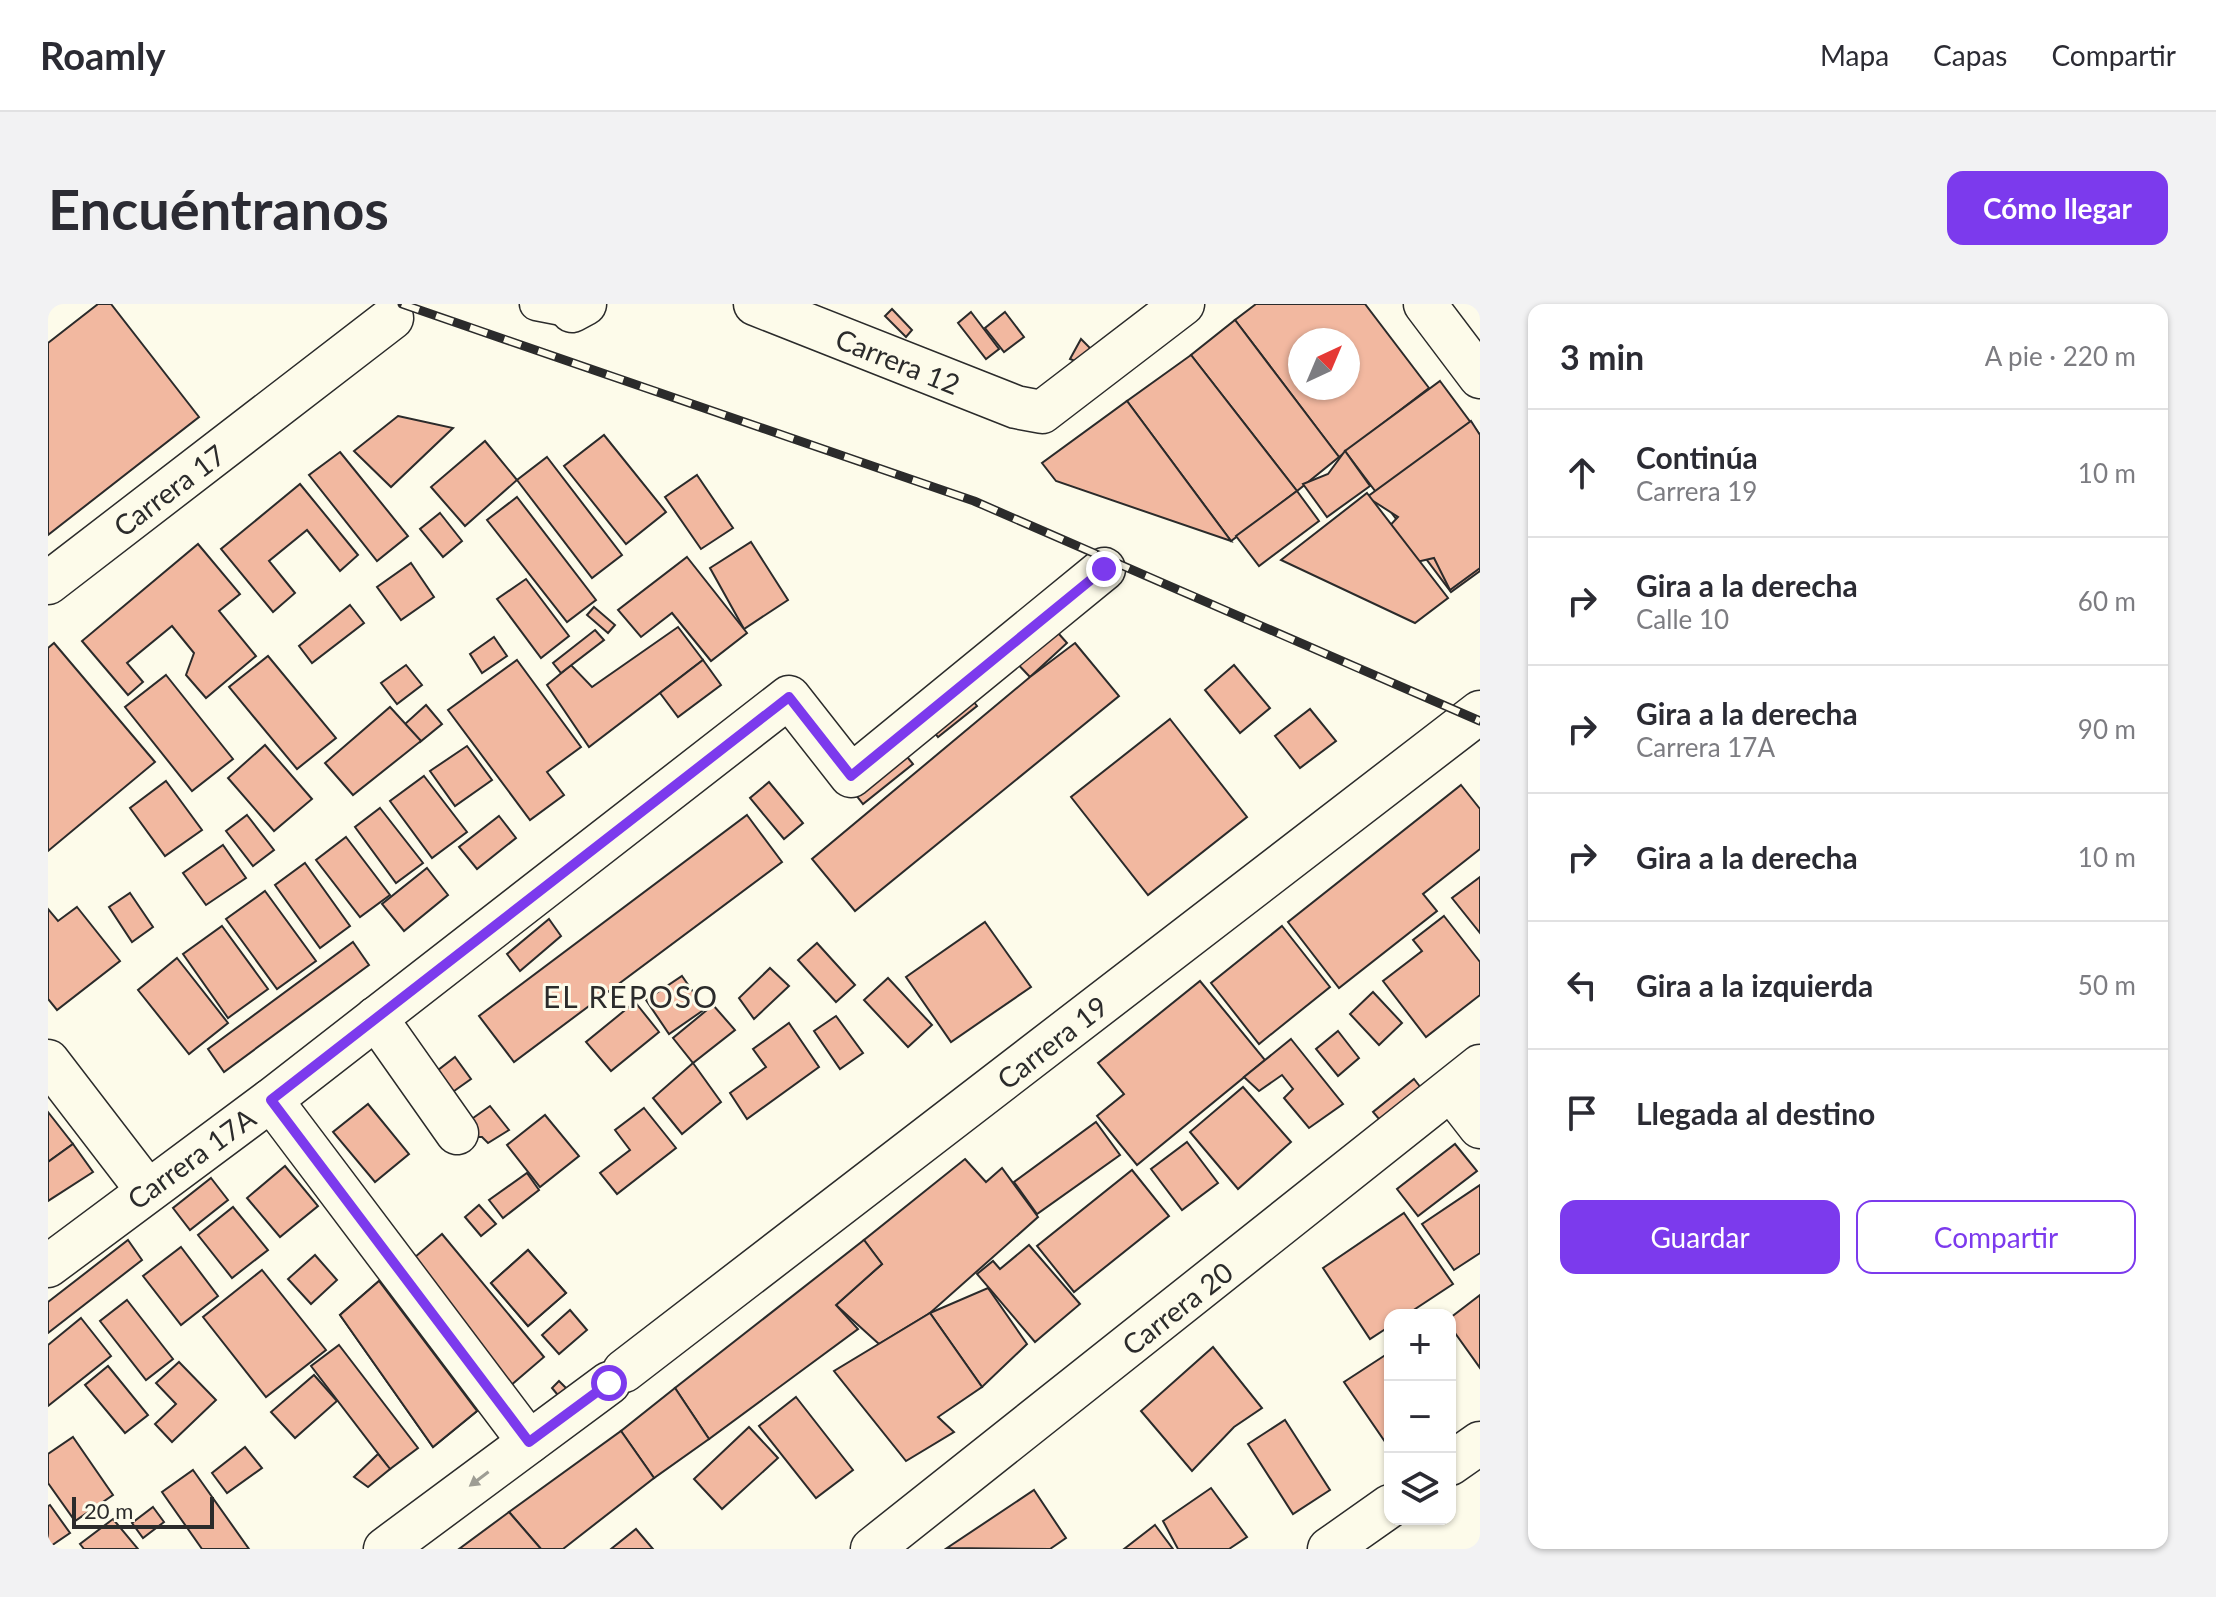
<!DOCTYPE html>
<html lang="es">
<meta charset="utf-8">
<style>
body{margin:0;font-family:Lato,sans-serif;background:#f2f2f3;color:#2b2b33}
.controls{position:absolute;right:24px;bottom:24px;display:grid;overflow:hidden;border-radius:16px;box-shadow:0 2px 6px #0004}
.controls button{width:72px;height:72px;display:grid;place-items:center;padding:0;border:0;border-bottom:2px solid #e1e1e2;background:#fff;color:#2b2b33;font:40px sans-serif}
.compass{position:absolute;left:1240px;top:24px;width:72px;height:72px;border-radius:50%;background:#fff;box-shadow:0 2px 6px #0004;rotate:44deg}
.scale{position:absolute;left:24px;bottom:20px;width:142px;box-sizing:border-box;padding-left:8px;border:4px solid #2b2b2b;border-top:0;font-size:22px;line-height:28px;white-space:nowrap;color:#2b2b2b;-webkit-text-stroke:6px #fdfbea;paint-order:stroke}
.stop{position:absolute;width:24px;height:24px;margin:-18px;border:6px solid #7c3aed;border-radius:50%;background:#fff}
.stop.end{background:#7c3aed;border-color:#fff;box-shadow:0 2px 8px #0008}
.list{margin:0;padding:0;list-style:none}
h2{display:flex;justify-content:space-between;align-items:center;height:104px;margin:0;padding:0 32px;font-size:34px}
h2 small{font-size:26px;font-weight:400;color:#7c7c81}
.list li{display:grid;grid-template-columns:52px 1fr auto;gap:24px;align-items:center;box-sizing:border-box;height:128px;padding:0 32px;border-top:2px solid #e1e1e2}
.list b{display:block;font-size:30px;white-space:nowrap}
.list p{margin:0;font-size:26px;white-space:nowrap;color:#7c7c81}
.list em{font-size:26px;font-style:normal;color:#7c7c81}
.actions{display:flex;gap:16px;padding:24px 32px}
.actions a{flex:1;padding:18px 0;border:2px solid #7c3aed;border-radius:16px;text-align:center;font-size:28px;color:#7c3aed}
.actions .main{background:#7c3aed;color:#fff}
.icon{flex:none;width:44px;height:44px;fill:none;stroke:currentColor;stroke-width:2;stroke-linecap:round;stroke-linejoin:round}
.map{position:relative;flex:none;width:1432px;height:1245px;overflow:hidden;border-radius:16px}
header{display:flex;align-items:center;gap:48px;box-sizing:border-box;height:112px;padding:0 40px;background:#fff;border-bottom:2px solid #e1e1e2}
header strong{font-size:38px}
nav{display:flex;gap:44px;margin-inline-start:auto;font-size:28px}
.intro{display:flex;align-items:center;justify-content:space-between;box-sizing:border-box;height:192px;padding:0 48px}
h1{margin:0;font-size:56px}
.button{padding:20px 36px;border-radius:16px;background:#7c3aed;color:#fff;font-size:28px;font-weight:700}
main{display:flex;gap:48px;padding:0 48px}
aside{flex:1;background:#fff;border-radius:16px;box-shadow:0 2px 6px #0004}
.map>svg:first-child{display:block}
</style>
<header>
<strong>Roamly</strong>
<nav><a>Mapa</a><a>Capas</a><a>Compartir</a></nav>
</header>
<div class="intro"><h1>Encuéntranos</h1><a class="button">Cómo llegar</a></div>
<main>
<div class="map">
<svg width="1432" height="1245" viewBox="0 0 1432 1245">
<rect width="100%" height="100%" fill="#fdfbea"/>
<g fill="#f2b8a0" stroke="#2b2b2b" stroke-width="2" fill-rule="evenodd">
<polygon points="50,0 63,0 151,113 0,231 0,39"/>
<path d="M1208,0H1317L1381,84L1291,153L1187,16ZM1252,36H1300V84H1252Z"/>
<polygon points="844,5 864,26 858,33 837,12"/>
<polygon points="923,8 951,45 938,55 910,19"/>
<polygon points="957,8 976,33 956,48 937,24"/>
<polygon points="1187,16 1291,153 1249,187 1143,51"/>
<polygon points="1033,35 1046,48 1037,61 1022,55"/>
<polygon points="1143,51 1249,187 1183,237 1079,97"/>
<polygon points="1392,77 1432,131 1432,267 1403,288 1297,147"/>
<polygon points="1079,97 1183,237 1008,177 994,159"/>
<polygon points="350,112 405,124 343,183 306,147"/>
<polygon points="1423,117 1432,131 1432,264 1402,286 1386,254 1360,260 1334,230 1350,213 1319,193"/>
<polygon points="556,131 618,208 578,240 516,162"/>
<polygon points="437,137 469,176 417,222 383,183"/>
<polygon points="1297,147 1322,182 1279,213 1255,180 1280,170"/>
<polygon points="292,148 360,232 329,257 261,171"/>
<polygon points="499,153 574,251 544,274 469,176"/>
<polygon points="649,171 685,224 653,245 617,193"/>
<polygon points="252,180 310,251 292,267 259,226 221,257 247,289 225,308 173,245"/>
<polygon points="1249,187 1271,217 1211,262 1188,232"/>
<polygon points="1319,189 1400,294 1367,319 1233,256"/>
<polygon points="469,193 548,296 519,318 439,216"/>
<polygon points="392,209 414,237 395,253 372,225"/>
<polygon points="703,238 740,296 696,325 662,264"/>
<polygon points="150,240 192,290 171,307 208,352 158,394 138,371 146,349 124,322 79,359 95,378 80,391 34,337"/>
<polygon points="639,253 699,329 663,357 624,309 593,333 570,306"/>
<polygon points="363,259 386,293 353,316 329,283"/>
<polygon points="478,275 521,332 493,354 449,295"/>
<polygon points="302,301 316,319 264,359 251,342"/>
<polygon points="546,303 567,321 560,329 539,311"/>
<polygon points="1003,321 1019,339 982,373 965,355"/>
<polygon points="630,323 655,356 541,443 499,381 523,361 544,383"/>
<polygon points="547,326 556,336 513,369 505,359"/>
<polygon points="446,333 459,352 434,369 422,350"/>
<polygon points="6,339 107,458 0,547 0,344"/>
<polygon points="1027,339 1071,392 807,607 764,555 982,373"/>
<polygon points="220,352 288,434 249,465 181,383"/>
<polygon points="469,356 533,443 499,468 516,491 482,516 400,406"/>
<polygon points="655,356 673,381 630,413 612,389"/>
<polygon points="358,361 374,381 349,400 333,379"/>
<polygon points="1186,361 1222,404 1192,429 1157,386"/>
<polygon points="118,371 185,455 144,487 77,403"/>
<polygon points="918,388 929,402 890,433 879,419"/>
<polygon points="378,401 394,420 372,438 357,420"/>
<polygon points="342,403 373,437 305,491 277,459"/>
<polygon points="1262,405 1288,437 1252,464 1227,432"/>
<polygon points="1122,415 1199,513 1100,591 1023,493"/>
<polygon points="846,437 865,460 815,500 797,477"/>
<polygon points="217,441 264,495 226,527 180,474"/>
<polygon points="419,442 444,476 407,502 382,467"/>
<polygon points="376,472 419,528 384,554 342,497"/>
<polygon points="118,477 154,526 117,552 82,504"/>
<polygon points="721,478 755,519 736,535 702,494"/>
<polygon points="1413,481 1432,505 1432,545 1375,590 1389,607 1291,684 1240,618"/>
<polygon points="332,504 375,559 348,579 307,523"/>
<polygon points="199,511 226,546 205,562 178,527"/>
<polygon points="699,511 734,558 466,758 431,712"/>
<polygon points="451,512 468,534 429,565 411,543"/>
<polygon points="298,533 342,591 312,613 268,556"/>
<polygon points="175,541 198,574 158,601 135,569"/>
<polygon points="257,559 302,622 272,644 227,581"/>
<polygon points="379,564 400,591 356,627 334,600"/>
<polygon points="1432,573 1432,629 1404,594"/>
<polygon points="217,587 268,657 229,685 178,615"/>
<polygon points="82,589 105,623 84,638 61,603"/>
<polygon points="29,603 72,657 9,706 0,695 0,605 10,617"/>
<polygon points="1396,612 1432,658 1432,691 1378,733 1335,677 1374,647 1365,636"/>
<polygon points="501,615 513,632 472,667 459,650"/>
<polygon points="937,618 983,683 903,738 858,673"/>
<polygon points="174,622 220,685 180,714 135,650"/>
<polygon points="1234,622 1282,683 1211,740 1163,679"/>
<polygon points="305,638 321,661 176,768 160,745"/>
<polygon points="769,639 807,681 788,698 750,656"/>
<polygon points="129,654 180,719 141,750 90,686"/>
<polygon points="722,664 741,682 706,715 691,694"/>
<polygon points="634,672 657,705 621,730 598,696"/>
<polygon points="840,674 884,721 860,743 816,696"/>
<polygon points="1152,677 1217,756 1089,861 1049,812 1076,790 1050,759"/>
<polygon points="1325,688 1354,719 1331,741 1302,710"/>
<polygon points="587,698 611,728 563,767 538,738"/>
<polygon points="665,701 687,726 645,759 625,734"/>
<polygon points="788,712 815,749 792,765 766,727"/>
<polygon points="741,719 771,763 699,815 682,789 718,763 705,745"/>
<polygon points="1290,727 1311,754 1290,772 1268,745"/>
<polygon points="1243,735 1295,800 1261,824 1236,794 1245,785 1234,771 1211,787 1196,773"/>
<polygon points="407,753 423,775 392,797 376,777"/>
<polygon points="645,759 673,798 634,830 605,794"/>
<polygon points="1366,775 1377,789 1337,822 1325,808"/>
<polygon points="1195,783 1243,838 1190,885 1142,828"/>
<polygon points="320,800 361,850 327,878 285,828"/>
<polygon points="442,802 461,826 440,839 434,833 425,833 418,819"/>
<polygon points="596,804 628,844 569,890 552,869 582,846 567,826"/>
<polygon points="0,808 25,840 0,858"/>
<polygon points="497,811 531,852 492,883 459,841"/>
<polygon points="1048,818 1072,851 989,910 966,878"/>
<polygon points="1139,838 1170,879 1134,906 1103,865"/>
<polygon points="25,840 45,868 0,897 0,858"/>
<polygon points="1407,840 1429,867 1370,912 1349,885"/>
<polygon points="917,855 938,878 954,864 990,913 882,1009 831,1040 788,1001 834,960 816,936"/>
<polygon points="237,862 270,902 232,933 199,894"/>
<polygon points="1084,866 1121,912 1026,988 989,942"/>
<polygon points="479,869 491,886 455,914 441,896"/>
<polygon points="163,874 180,896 142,926 125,904"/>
<polygon points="1432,881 1432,949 1406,966 1374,920"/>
<polygon points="431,901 448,920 433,932 417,913"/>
<polygon points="185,903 220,946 184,974 150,931"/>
<polygon points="1356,909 1405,980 1358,1011 1342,1011 1342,1022 1322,1035 1275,964"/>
<polygon points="394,930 496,1053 462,1082 360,959"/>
<polygon points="80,936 94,956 0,1029 0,998"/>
<polygon points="816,936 834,960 788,1001 810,1025 661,1135 627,1084"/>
<polygon points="981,941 1032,1000 987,1038 929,970 945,957 952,965"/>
<polygon points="133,943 170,992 133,1021 95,972"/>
<polygon points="480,946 518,989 480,1022 443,979"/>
<polygon points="480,946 518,989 480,1022 443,979"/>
<polygon points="267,951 289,976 263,1000 240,975"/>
<polygon points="214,966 278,1046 218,1093 155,1013"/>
<polygon points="331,977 429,1107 385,1143 292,1011"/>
<polygon points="331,977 429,1107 385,1143 292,1011"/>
<polygon points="940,984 979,1040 934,1083 882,1009"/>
<polygon points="1432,991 1432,1064 1402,1022 1402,1014"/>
<polygon points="79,996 125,1055 98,1076 52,1017"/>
<polygon points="522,1006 539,1026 511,1050 494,1031"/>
<polygon points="882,1009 934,1083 890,1113 906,1128 858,1157 786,1067"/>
<polygon points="33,1014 63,1052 0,1102 0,1041"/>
<polygon points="291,1041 370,1144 342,1165 263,1062"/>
<polygon points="1165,1043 1214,1104 1186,1123 1144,1167 1093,1107"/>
<polygon points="1342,1048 1342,1145 1296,1078"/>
<polygon points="131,1058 168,1096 124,1138 107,1120 128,1100 108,1079"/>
<polygon points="60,1062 100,1111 77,1129 37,1081"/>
<polygon points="266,1071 289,1097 247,1134 223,1108"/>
<polygon points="511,1077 523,1089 514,1096 504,1084"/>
<polygon points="627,1084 661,1135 606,1174 573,1127"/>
<polygon points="748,1093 805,1166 768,1194 711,1122"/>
<polygon points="1237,1116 1282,1186 1245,1210 1200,1140"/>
<polygon points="701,1123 730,1154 674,1205 646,1175"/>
<polygon points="573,1127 606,1174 515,1245 493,1245 461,1208"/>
<polygon points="25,1133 65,1191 27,1217 0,1179 0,1150"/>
<polygon points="197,1143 214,1164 179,1189 164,1169"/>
<polygon points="330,1150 342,1165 320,1183 306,1173"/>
<polygon points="145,1166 201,1245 154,1245 114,1188"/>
<polygon points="1163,1184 1199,1233 1181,1245 1130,1245 1115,1217"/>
<polygon points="986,1186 1018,1234 1002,1245 899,1244"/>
<polygon points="2,1201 22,1229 0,1244 0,1202"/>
<polygon points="105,1203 116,1218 95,1234 84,1219"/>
<polygon points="461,1208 493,1245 411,1245"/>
<polygon points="65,1215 90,1245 36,1245 32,1240"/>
<polygon points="1107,1221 1125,1245 1076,1245"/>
<polygon points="588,1225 605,1245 563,1245"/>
</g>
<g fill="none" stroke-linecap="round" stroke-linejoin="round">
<g stroke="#2b2b2b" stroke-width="35">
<polyline id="pedestrian" points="488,0 524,7"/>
</g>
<g stroke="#2b2b2b" stroke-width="45">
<g id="minor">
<polyline points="707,0 968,103 994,108 1135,0"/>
<polyline points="1377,0 1432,73"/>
<polyline points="524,7 537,0"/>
<polyline points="0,279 344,14"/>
<polyline points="328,714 409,829"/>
<polyline points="0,757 99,886"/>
<polyline points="1404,787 1432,823"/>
<polyline points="223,796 481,1138"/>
<polyline points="0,962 223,796 741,393 803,472 1056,265"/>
<polyline points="576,1067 1432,408"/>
<polyline points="1402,1160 1432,1139"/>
<polyline points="337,1245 561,1079"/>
<polyline points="824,1245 1432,762"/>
<polyline points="1281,1245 1342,1202"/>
</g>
</g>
<use href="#pedestrian" stroke="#fdfbea" stroke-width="32"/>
<use href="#minor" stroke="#fdfbea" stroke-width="42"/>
<g stroke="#2b2b2b" stroke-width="9">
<polyline id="rail" points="354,0 926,197 1432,417"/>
</g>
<use href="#rail" stroke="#fdfbea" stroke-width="6" stroke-dasharray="18" stroke-linecap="butt"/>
</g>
<defs><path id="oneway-solid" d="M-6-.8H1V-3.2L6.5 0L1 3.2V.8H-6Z" transform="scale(2)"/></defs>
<use fill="#9e9d94" href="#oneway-solid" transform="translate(431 1175) rotate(143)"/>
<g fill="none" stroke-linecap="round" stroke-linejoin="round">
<polyline stroke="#7c3aed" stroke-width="10" points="561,1079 481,1138 223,796 741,393 803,472 1056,265"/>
</g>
<g text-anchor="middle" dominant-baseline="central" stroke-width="6" stroke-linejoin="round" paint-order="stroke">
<g font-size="28" fill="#2b2b2b" stroke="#fdfbea">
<text transform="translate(850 57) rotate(22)">Carrera 12</text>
<text transform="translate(121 186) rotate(-37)">Carrera 17</text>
<text transform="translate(1004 738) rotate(-38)">Carrera 19</text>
<text transform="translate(143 854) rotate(-36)">Carrera 17A</text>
<text transform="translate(1129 1004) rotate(-38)">Carrera 20</text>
</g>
<g font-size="30" letter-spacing="2" fill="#2b2b2b" stroke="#fdfbea">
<text x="583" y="692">EL REPOSO</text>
</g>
</g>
</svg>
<div class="controls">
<button>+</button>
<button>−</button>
<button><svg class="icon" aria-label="layers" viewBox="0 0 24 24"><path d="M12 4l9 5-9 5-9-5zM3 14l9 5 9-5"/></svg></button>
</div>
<svg class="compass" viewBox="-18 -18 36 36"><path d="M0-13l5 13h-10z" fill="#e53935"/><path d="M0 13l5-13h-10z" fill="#7c7c81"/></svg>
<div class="scale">20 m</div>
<div class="stop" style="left:561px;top:1079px"></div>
<div class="stop end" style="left:1056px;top:265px"></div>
</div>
<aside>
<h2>3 min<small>A pie · 220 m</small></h2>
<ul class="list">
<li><svg class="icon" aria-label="ahead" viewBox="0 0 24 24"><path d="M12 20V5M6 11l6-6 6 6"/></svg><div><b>Continúa</b><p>Carrera 19</p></div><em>10 m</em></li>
<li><svg class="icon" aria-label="right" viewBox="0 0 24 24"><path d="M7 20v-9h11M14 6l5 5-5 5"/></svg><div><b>Gira a la derecha</b><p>Calle 10</p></div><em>60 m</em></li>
<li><svg class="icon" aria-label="right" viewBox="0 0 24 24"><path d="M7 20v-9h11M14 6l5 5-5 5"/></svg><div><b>Gira a la derecha</b><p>Carrera 17A</p></div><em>90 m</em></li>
<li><svg class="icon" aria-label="right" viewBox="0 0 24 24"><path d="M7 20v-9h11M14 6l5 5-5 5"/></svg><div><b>Gira a la derecha</b></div><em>10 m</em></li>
<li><svg class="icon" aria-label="left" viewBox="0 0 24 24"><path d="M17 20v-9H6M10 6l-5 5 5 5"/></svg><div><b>Gira a la izquierda</b></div><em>50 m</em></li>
<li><svg class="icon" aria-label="arrive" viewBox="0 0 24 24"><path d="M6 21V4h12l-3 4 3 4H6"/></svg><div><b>Llegada al destino</b></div></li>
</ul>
<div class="actions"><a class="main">Guardar</a><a>Compartir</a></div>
</aside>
</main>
